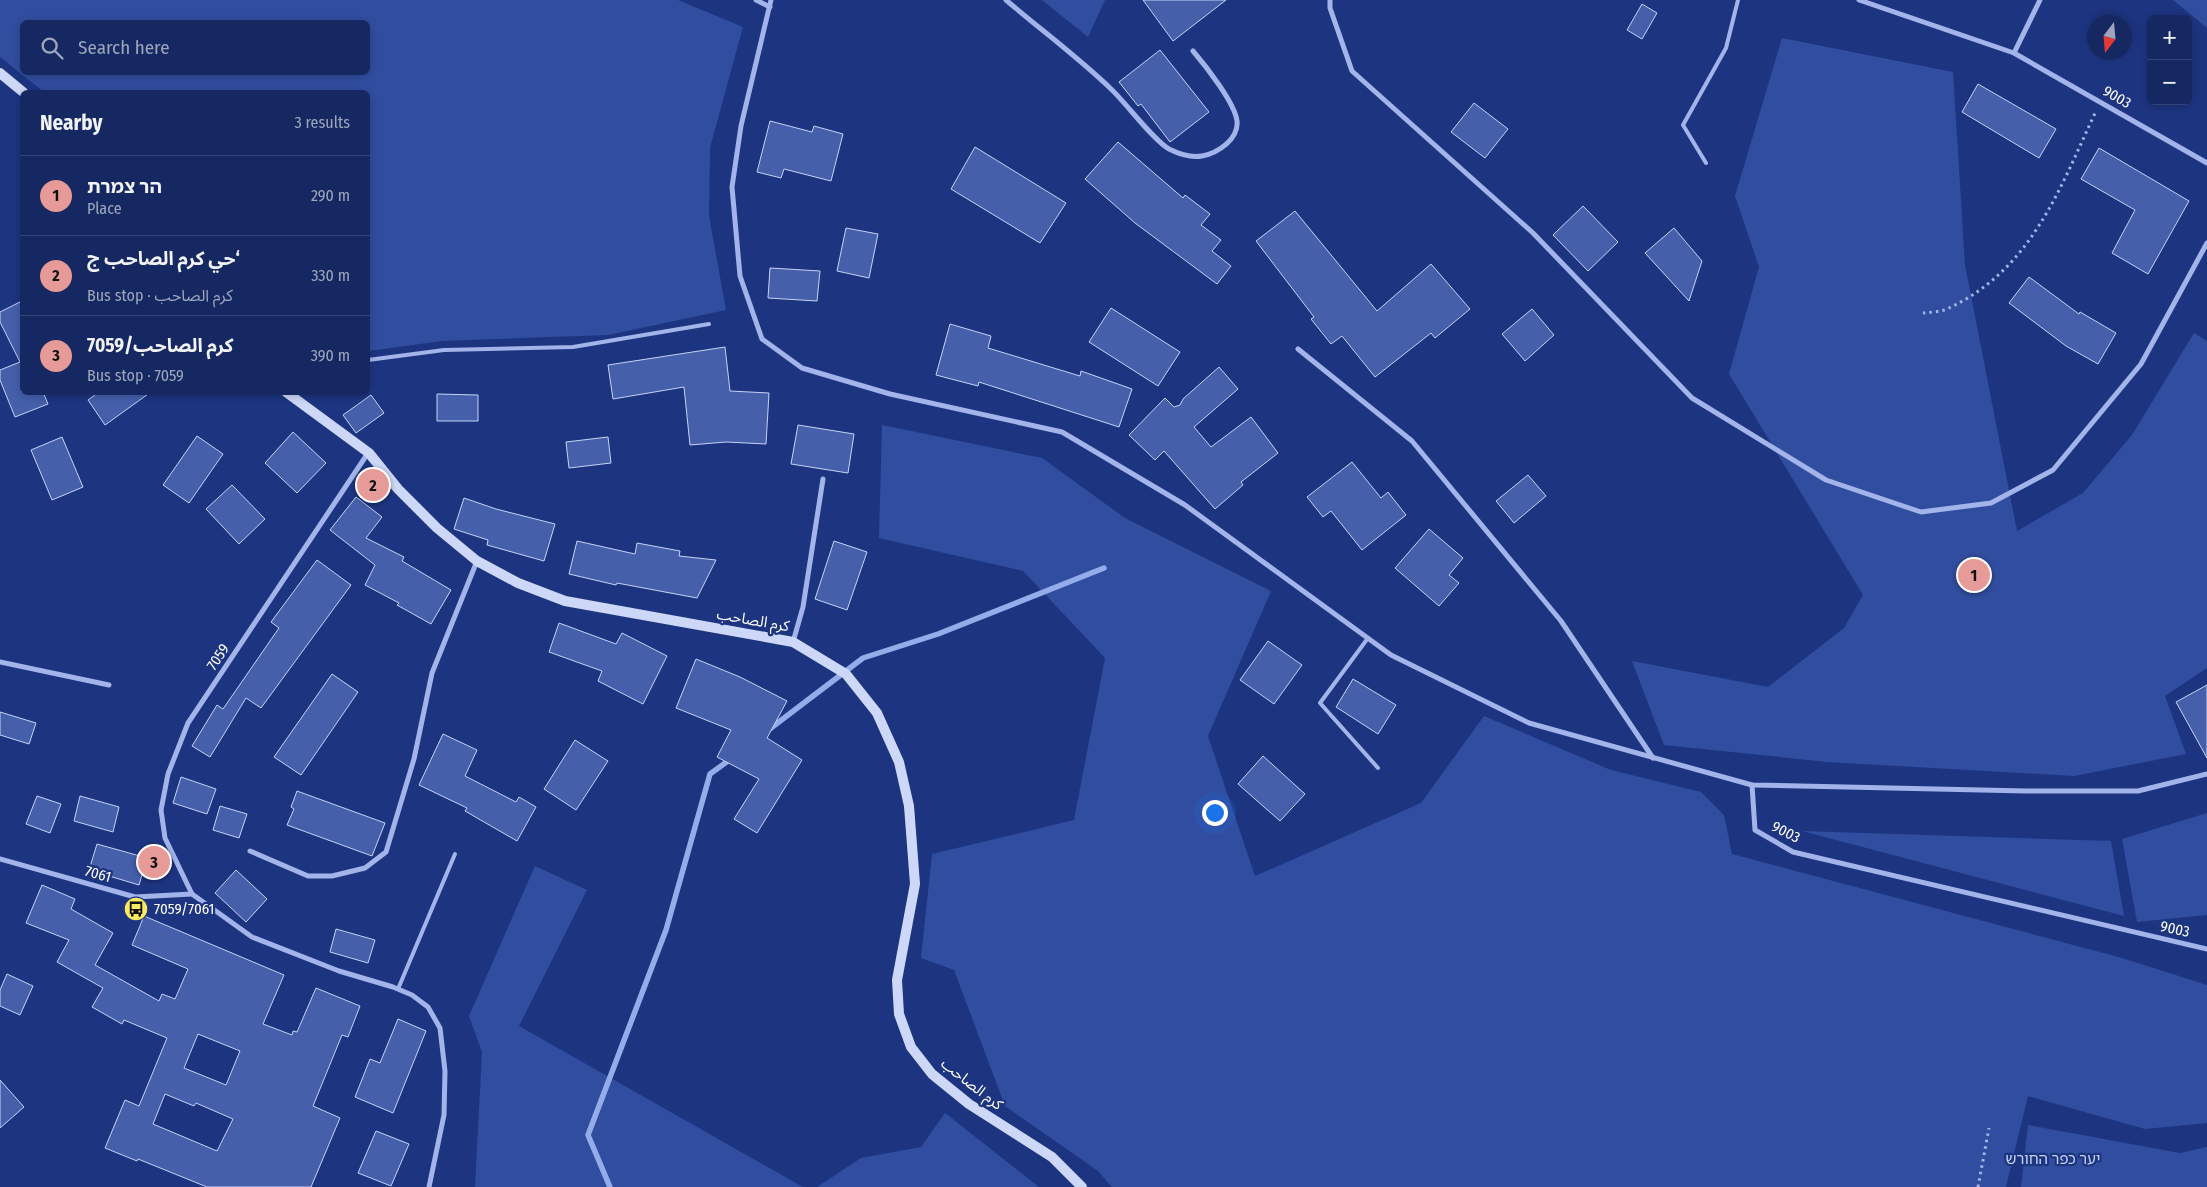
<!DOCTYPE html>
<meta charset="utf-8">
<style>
body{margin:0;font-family:"Fira Sans Condensed","Noto Sans Arabic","Noto Sans Hebrew",sans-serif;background:#1f3067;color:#f1f3f6}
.controls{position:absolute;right:15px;top:15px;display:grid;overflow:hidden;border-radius:8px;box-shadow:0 2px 8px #0003}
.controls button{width:45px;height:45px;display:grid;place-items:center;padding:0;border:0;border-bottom:1px solid #354476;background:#162861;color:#f1f3f6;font:25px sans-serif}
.compass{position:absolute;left:2087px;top:15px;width:45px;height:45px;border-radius:50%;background:#162861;box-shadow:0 2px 8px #0003;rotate:196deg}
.you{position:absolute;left:1214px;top:812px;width:18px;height:18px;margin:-12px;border:4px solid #fff;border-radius:50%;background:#1a73e8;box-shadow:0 0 0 8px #1a73e833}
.badge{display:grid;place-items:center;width:32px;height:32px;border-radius:50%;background:#e69b98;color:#111;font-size:16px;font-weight:700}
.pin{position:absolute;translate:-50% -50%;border:2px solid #fff;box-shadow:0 1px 5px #0006}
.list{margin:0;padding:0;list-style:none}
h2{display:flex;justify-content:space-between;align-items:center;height:65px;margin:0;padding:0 20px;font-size:21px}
h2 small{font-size:16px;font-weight:400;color:#9ea6bd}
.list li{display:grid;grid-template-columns:32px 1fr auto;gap:15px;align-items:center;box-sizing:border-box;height:80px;padding:0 20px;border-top:1px solid #354476}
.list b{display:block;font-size:19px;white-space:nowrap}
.list p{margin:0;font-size:16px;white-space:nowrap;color:#9ea6bd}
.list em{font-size:16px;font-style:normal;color:#9ea6bd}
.icon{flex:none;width:28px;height:28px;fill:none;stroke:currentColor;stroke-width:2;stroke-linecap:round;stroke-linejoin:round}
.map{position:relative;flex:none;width:2207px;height:1187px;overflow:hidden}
.search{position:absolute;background:#162861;box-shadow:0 2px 8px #0003;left:20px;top:20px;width:350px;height:55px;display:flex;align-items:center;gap:12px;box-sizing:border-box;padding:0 18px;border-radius:8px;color:#9ea6bd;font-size:19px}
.panel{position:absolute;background:#162861;box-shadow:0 2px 8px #0003;left:20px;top:90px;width:350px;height:305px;border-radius:8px}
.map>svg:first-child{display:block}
</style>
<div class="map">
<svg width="2207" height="1187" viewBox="0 0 2207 1187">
<rect width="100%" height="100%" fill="#1d3581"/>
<g fill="#314d9f" fill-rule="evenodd">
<path d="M0,0H678L743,27L710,148L709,216L726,310L608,335L442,341L368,351V92H44L0,57ZM22,22H368V72H22Z"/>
<polygon points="1042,0 1105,0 1088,37"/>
<polygon points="2173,0 2207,0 2207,28"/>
<polygon points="1782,38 1953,72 1965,265 2017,531 2083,493 2132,435 2194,333 2207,341 2207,668 2165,696 2186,754 2074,776 1827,762 1664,745 1632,661 1768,687 1844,628 1863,595 1729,374 1759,267 1735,196"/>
<polygon points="882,425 1042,458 1125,518 1271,591 1208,736 1255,876 1421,803 1484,716 1611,770 1701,792 1724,815 1732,854 2122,958 2207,985 2207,1123 2145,1129 2028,1096 2006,1187 1112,1187 1098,1171 1005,1106 954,970 921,958 932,854 1074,820 1105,658 1023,571 879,538"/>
<polygon points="2207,813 2207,915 2137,922 2122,839"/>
<polygon points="1802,831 2111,841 2124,916"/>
<polygon points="535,866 587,890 519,1026 803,1187 475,1187 482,1052 469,1016"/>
<polygon points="945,1113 1039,1187 817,1187 861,1158 921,1147"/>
<polygon points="2028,1125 2180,1153 2207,1147 2207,1187 2021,1187"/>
</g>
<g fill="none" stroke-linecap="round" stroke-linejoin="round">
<g stroke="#95aceb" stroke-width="5.5">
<polyline points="767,731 863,658 938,634 1104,568"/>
<polyline points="610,1187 588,1135 666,930 710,774 732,758"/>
</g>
</g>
<g fill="#455fab" stroke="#c6d3f7" fill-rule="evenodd">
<polygon points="1143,0 1226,0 1173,41"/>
<polygon points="1642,4 1657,13 1642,39 1627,30"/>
<polygon points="1160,50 1209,112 1170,142 1141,104 1138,106 1119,82"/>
<polygon points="1978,84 2056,129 2039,158 1962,112"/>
<polygon points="1474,103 1508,129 1485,158 1451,132"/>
<polygon points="770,121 812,132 814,126 843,134 831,181 784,169 781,178 757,172"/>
<polygon points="1118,142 1183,198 1185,195 1210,214 1201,225 1221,240 1212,251 1231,266 1217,284 1135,223 1085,179"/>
<polygon points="975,147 1066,203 1040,243 951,189"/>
<polygon points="2099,148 2189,201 2148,274 2112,253 2135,210 2081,179"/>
<polygon points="1583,206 1618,242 1588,271 1553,235"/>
<polygon points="1295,211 1377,311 1431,264 1470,309 1435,338 1431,333 1375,377 1342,336 1331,344 1311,319 1314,317 1256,241"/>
<polygon points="846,228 878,234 869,278 837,271"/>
<polygon points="1674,228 1702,261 1689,301 1645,253"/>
<polygon points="770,268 820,271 817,301 768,298"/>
<polygon points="2029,277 2079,314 2080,312 2116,333 2098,364 2066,346 2009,303"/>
<polygon points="22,301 22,392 43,392 48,404 15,417 0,380 0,370 20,362 0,322 0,312"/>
<polygon points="1111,308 1180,352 1158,386 1089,342"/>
<polygon points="1532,309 1554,335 1525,361 1502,334"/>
<polygon points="950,324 991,336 988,348 1080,376 1081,371 1132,389 1119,427 979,382 978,386 936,375"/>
<polygon points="725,347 730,391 769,393 766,444 726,442 690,445 684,387 613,399 608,365"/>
<polygon points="1219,367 1238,389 1194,427 1211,447 1251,417 1278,453 1241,482 1243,485 1215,509 1164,451 1155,460 1129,435 1165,398 1174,407 1180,405 1183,399"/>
<polygon points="99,392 151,392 105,425 88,400"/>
<polygon points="437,394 478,395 478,421 437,421"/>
<polygon points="371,395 384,413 356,433 343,415"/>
<polygon points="798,425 854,434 848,473 791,464"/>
<polygon points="293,432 326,463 297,493 265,463"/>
<polygon points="197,436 223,454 189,503 163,485"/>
<polygon points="62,437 83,487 52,500 31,450"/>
<polygon points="608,437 611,463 569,468 566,442"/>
<polygon points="1352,462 1381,498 1388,492 1406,515 1362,550 1331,511 1323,517 1307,497"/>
<polygon points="1528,475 1546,496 1514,523 1496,501"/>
<polygon points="232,485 265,519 239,544 206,509"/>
<polygon points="356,497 382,517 366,538 404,557 402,561 451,590 431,624 397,605 399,603 365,585 375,565 330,530"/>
<polygon points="464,498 496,509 555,524 544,561 487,545 488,540 454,529"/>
<polygon points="1429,529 1463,558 1449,575 1459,583 1439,606 1395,568"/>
<polygon points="577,541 635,554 637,543 680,551 679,556 716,560 697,598 617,583 616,585 569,574"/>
<polygon points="834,541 867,552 847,610 815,599"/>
<polygon points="317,560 351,585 261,708 246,698 210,757 192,746 217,705 223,709 279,628 271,622"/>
<polygon points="559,623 616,644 622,633 667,656 643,704 598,681 602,671 549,652"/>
<polygon points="1268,641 1302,665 1274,704 1240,680"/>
<polygon points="696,659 740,677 787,701 767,738 802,760 757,833 734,819 759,779 717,757 731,730 676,708"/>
<polygon points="332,674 358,692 301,775 274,757"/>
<polygon points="1353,679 1396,705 1378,734 1336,707"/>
<polygon points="2207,685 2207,758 2176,702"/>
<polygon points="0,712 36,723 29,744 0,735"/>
<polygon points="443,734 477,750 465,776 516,802 519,797 536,807 517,841 465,811 467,808 419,785"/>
<polygon points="575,740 608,761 576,810 544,789"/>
<polygon points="1263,756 1305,794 1280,821 1238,784"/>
<polygon points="181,777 216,789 207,814 173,803"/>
<polygon points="297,791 385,823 372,856 287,825 294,809 291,807"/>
<polygon points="37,796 61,804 50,833 26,824"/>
<polygon points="80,796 119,807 113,832 74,821"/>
<polygon points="220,806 247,814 239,838 213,830"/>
<polygon points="97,844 147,858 139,885 89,870"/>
<polygon points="236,870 267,899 246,922 215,893"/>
<path d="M42,885L75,899L71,909L113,933L95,965L159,1001L162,994L175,999L188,969L132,945L144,916L284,975L263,1024L292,1035L293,1031L297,1032L316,988L360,1006L348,1037L342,1035L313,1106L340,1118L311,1187H207L138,1159L137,1161L105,1148L125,1100L139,1106L167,1038L124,1020L122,1024L92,1007L103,988L57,962L69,940L26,923ZM198,1034L240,1051L226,1085L184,1068ZM165,1094L194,1106L196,1103L233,1119L217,1151L153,1124Z"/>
<polygon points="336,929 375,940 368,963 330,952"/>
<polygon points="7,974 33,986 20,1015 0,1006 0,990"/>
<polygon points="398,1019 426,1031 393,1113 355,1097 370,1059 380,1063"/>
<polygon points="0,1080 24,1107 0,1128"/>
<polygon points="376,1131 409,1144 391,1186 358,1173"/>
</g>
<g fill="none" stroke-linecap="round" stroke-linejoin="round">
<g stroke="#a2b4e9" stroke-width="3" stroke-dasharray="2.5 4" stroke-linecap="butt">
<path d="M1923,313C1931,312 1942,312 1949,308C2032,269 2060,188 2096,111"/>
<polyline points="1978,1187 1989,1128"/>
</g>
<g stroke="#a2b4e9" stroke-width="4">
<polyline points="1706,163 1683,125 1726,48 1738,0"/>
<polyline points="368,360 444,350 573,347 709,324"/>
<polyline points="1368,638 1320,703 1378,768"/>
<polyline points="398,989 455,854"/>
</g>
<g stroke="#a2b4e9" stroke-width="5">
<polyline points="756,0 770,7"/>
<polyline points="771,0 741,126 732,187 740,276 762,339 802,368 890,394 1062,432 1185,505 1391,655 1529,723 1752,785 2026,791 2138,791 2207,774"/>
<path d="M1006,0C1041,30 1078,57 1111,89C1126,103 1154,141 1169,149C1179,154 1191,158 1202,156C1218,153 1239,139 1237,121C1235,103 1205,65 1193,51"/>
<polyline points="1330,0 1330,8 1352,71 1533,233 1692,398 1826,480 1921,512 1991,503 2053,470 2141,364 2207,243"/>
<polyline points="1859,0 2014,53 2207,163"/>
<polyline points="2014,53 2040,0"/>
<polyline points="1298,349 1412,441 1561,621 1653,758"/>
<polyline points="368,453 188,723 168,774 161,810 165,838 192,894 252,937 339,971 393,987 412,995 428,1007 440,1028 445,1071 444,1115 429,1187"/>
<polyline points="793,642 803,607 823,479"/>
<polyline points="0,662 109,685"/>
<polyline points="1752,785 1755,830 1793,852 2207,949"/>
<polyline points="250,851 308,876 332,876 365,868 386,852 414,759 432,673 477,561"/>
<polyline points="0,859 135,897 192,894"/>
</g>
<g stroke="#cdd7f7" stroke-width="10">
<polyline points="0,73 23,92"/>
<polyline points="286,392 369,453 398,489 437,528 477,561 518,583 565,601 793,642 846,674 877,713 899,762 909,806 915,884 897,980 899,1014 911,1047 932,1074 969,1104 1052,1157 1082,1187"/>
</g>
</g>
<defs>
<g id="bus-disc" transform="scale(1.25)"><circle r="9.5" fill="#f9ea60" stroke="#1d3581"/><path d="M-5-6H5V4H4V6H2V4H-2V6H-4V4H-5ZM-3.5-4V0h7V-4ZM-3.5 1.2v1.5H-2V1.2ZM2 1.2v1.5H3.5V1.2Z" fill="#111"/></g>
</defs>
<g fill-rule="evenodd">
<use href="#bus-disc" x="136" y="909"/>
</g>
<g text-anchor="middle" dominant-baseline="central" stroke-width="4.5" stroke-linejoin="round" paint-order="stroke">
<g font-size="15" fill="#fff" stroke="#1d3581">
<text transform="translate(2117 97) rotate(30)">9003</text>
<text transform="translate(753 620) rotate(10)">كرم الصاحب</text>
<text transform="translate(218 657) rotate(-56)">7059</text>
<text transform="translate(1786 832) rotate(27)">9003</text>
<text transform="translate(98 874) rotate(16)">7061</text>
<text transform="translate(2175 929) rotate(12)">9003</text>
<text transform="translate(972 1084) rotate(38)">كرم الصاحب</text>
</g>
<g font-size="15" fill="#fff" stroke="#1d3581" text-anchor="start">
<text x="154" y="909">7059/7061</text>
</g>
<g font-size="15" fill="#c6d3f7" stroke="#1d3581">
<text x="2053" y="1159">יער כפר החורש</text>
</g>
</g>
</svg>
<div class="controls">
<button>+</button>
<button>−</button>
</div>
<svg class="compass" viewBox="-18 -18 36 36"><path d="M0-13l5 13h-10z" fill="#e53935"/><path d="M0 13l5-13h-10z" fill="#9ea6bd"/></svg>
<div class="you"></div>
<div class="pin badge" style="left:1974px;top:575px">1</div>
<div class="pin badge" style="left:373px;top:485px">2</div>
<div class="pin badge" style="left:154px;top:862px">3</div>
<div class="search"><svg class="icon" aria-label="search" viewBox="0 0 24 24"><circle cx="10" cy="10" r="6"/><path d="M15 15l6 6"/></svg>Search here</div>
<section class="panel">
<h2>Nearby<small>3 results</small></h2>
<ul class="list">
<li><span class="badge">1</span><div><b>הר צמרת</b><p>Place</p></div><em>290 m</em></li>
<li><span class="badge">2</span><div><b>حي كرم الصاحب ج‘</b><p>Bus stop · كرم الصاحب</p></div><em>330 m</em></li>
<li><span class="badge">3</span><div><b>كرم الصاحب/7059</b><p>Bus stop · 7059</p></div><em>390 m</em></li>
</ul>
</section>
</div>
